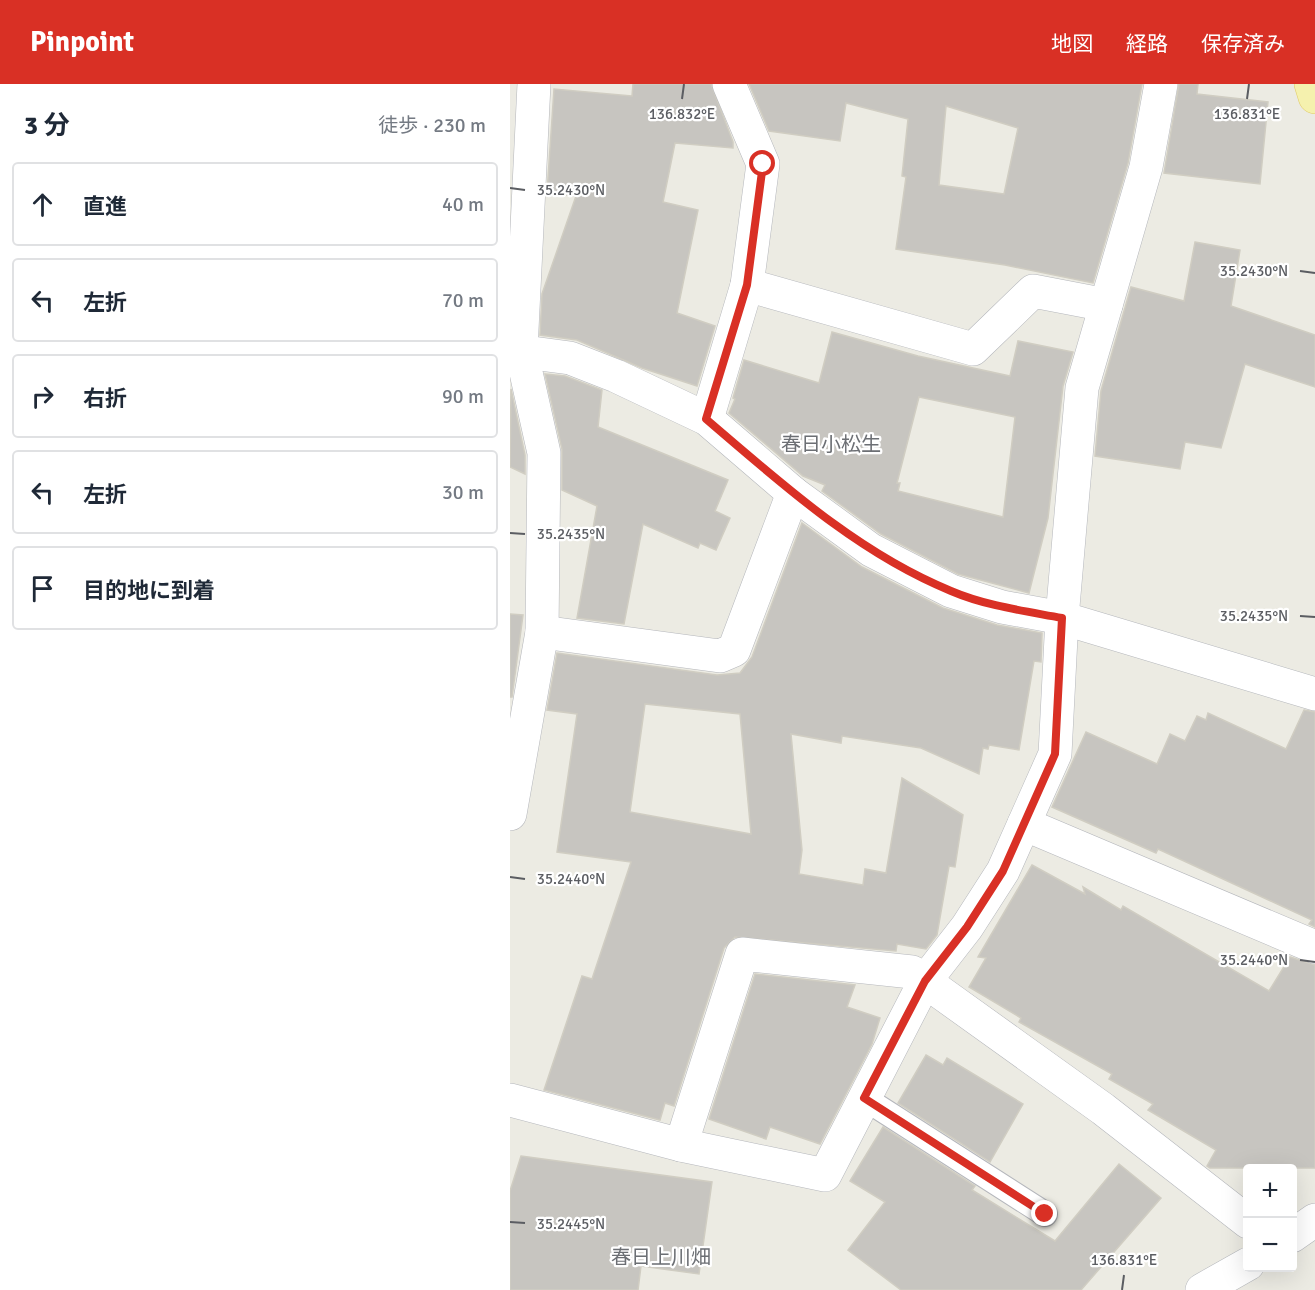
<!DOCTYPE html>
<html lang="ja">
<meta charset="utf-8">
<style>
body{margin:0;font-family:Signika,"Noto Sans JP",sans-serif;background:#f6f6f7;color:#1f2937}
.controls{position:absolute;right:18px;bottom:18px;display:grid;overflow:hidden;border-radius:6px;box-shadow:0 6px 24px #0002}
.controls button{width:54px;height:54px;display:grid;place-items:center;padding:0;border:0;border-bottom:2px solid #e0e1e3;background:#fff;color:#1f2937;font:30px sans-serif}
.stop{position:absolute;width:18px;height:18px;margin:-14px;border:4px solid #d93025;border-radius:50%;background:#fff}
.stop.end{background:#d93025;border-color:#fff;box-shadow:0 2px 6px #0008}
.list{margin:0;padding:0;list-style:none}
h2{display:flex;justify-content:space-between;align-items:center;height:78px;margin:0;padding:0 24px;font-size:26px}
h2 small{font-size:20px;font-weight:400;color:#747a83}
.list li{display:grid;grid-template-columns:39px 1fr auto;gap:18px;align-items:center;box-sizing:border-box;height:84px;margin:0 12px 12px;padding:0 12px;border:2px solid #e0e1e3;border-radius:6px}
.list b{display:block;font-size:22px;white-space:nowrap}
.list em{font-size:20px;font-style:normal;color:#747a83}
.icon{flex:none;width:33px;height:33px;fill:none;stroke:currentColor;stroke-width:2;stroke-linecap:round;stroke-linejoin:round}
.map{position:relative;flex:none;width:805px;height:1206px;overflow:hidden}
header{display:flex;align-items:center;gap:36px;box-sizing:border-box;height:84px;padding:0 30px;background:#d93025;color:#fff}
header strong{font-size:28px}
nav{display:flex;gap:33px;margin-inline-start:auto;font-size:21px}
main{display:flex}
aside{flex:1;background:#fff}
.map>svg:first-child{display:block}
</style>
<header>
<strong>Pinpoint</strong>
<nav><a>地図</a><a>経路</a><a>保存済み</a></nav>
</header>
<main>
<aside>
<h2>3 分<small>徒歩 · 230 m</small></h2>
<ul class="list">
<li><svg class="icon" aria-label="ahead" viewBox="0 0 24 24"><path d="M12 20V5M6 11l6-6 6 6"/></svg><div><b>直進</b></div><em>40 m</em></li>
<li><svg class="icon" aria-label="left" viewBox="0 0 24 24"><path d="M17 20v-9H6M10 6l-5 5 5 5"/></svg><div><b>左折</b></div><em>70 m</em></li>
<li><svg class="icon" aria-label="right" viewBox="0 0 24 24"><path d="M7 20v-9h11M14 6l5 5-5 5"/></svg><div><b>右折</b></div><em>90 m</em></li>
<li><svg class="icon" aria-label="left" viewBox="0 0 24 24"><path d="M17 20v-9H6M10 6l-5 5 5 5"/></svg><div><b>左折</b></div><em>30 m</em></li>
<li><svg class="icon" aria-label="arrive" viewBox="0 0 24 24"><path d="M6 21V4h12l-3 4 3 4H6"/></svg><div><b>目的地に到着</b></div></li>
</ul>
</aside>
<div class="map">
<svg width="805" height="1206" viewBox="0 0 805 1206">
<rect width="100%" height="100%" fill="#ecebe3"/>
<g fill="#c7c5c0" stroke="#d0cdc2" stroke-width="1.5" fill-rule="evenodd">
<polygon points="123,0 201,0 223,58 223,64 165,59 153,118 188,126 167,229 205,242 187,302 132,284 67,256 30,251 32,210 66,112 37,109 44,5 122,12"/>
<path d="M239,0H632L618,79L583,199L495,181L386,165L396,93L392,92L398,35L336,19L330,57L259,47ZM436,22L508,44L494,110L429,101Z"/>
<polygon points="669,0 688,0 687,10 758,18 750,100 654,89"/>
<polygon points="685,158 730,166 721,222 805,251 805,303 735,280 711,364 675,358 670,385 585,372 591,307 621,203 674,217"/>
<path d="M322,248L408,272L500,292L508,257L563,268L553,302L538,434L519,509L448,490L371,450L312,407L315,401L293,392L219,329L225,315L223,314L234,276L309,299ZM409,313L505,333L493,433L388,407L390,399H387Z"/>
<polygon points="35,290 55,292 92,306 88,343 218,396 205,427 220,434 206,466 190,459 188,464 133,440 114,540 67,534 87,422 52,406 52,365"/>
<polygon points="1,305 15,371 15,390 0,383"/>
<path d="M292,439L352,483L433,524L487,541L532,549L531,578L524,577L509,666L479,661L478,665L473,664L469,690L411,664L332,652L331,659L281,650L292,766L289,790L353,801L355,785L376,789L392,694L453,731L445,783L439,782L427,851L416,865L387,860L386,867L225,853L214,864L164,1022L155,1019L150,1036L34,1006L72,892L82,895L121,778L47,768L67,630L37,626L47,569L207,591L230,589L242,573ZM135,620L230,630L241,750L120,728Z"/>
<polygon points="0,530 13,531 2,613 0,613"/>
<polygon points="794,626 805,628 805,843 799,840 802,836 648,765 646,769 542,723 576,648 647,680 660,650 675,657 687,632 696,636 698,629 776,665"/>
<polygon points="522,781 575,810 573,803 611,826 613,822 759,907 780,873 805,881 805,1084 700,1084 697,1082 706,1066 638,1026 643,1020 599,995 602,990 509,938 511,934 459,903 476,874 468,873"/>
<polygon points="245,890 345,901 337,923 370,934 362,960 310,1060 260,1043 256,1055 199,1035"/>
<polygon points="416,971 433,981 437,974 513,1020 480,1078 388,1019"/>
<polygon points="373,1043 465,1102 462,1106 545,1157 609,1080 651,1114 571,1206 391,1206 338,1166 375,1118 340,1097"/>
<polygon points="11,1072 202,1098 189,1190 131,1182 128,1206 0,1206 0,1107"/>
</g>
<g fill="none" stroke-linecap="round" stroke-linejoin="round">
<g stroke="#b5b7bc" stroke-width="26">
<polyline id="lane" points="354,1014 535,1130"/>
</g>
<g stroke="#b5b7bc" stroke-width="34">
<g id="street">
<polyline points="237,201 463,265 523,207 596,221"/>
<polyline points="0,266 60,274 106,292 197,335 283,409 361,466 441,507 492,523 552,534 805,610"/>
<polyline points="197,335 237,201 253,80 219,0"/>
<polyline points="32,548 210,572 224,566 283,409"/>
<polyline points="0,730 32,548 34,369 11,266 24,0"/>
<polyline points="514,740 805,863"/>
<polyline points="0,1016 171,1061 315,1091 415,897 457,843 493,787 545,670 552,534 572,304 636,83 651,0"/>
<polyline points="171,1061 232,870 402,888 593,1025 738,1138"/>
<polyline points="782,1152 805,1136"/>
<polyline points="692,1206 738,1180"/>
</g>
</g>
<g stroke="#e1cb67" stroke-width="34">
<polyline id="primary" points="801,0 805,13"/>
</g>
<use href="#lane" stroke="#fff" stroke-width="24"/>
<use href="#street" stroke="#fff" stroke-width="33"/>
<use href="#primary" stroke="#f5f1ae" stroke-width="33"/>
</g>
<g fill="none" stroke-linecap="round" stroke-linejoin="round">
<path stroke="#d93025" stroke-width="8" d="M253,80L237,201L196,335C272,400 348,469 441,507C476,522 515,527 552,534L545,670L493,787L457,843L415,897L354,1014L535,1130"/>
</g>
<path fill="none" stroke="#5b5d62" stroke-width="2" d="M172,15L174,0M737,15L739,0M0,104L15,106M790,187L805,189M0,449L15,450M790,532L805,533M0,793L15,795M790,876L805,878M0,1138L15,1139M612,1206L614,1191"/>
<g text-anchor="middle" dominant-baseline="central" stroke-width="4.5" stroke-linejoin="round" paint-order="stroke">
<g font-size="20" fill="#6c6f74" stroke="#fff">
<text x="321" y="360">春日小松生</text>
<text x="151" y="1173">春日上川畑</text>
</g>
</g>
<g font-size="15" text-anchor="middle" fill="#5b5d62" stroke="#fff" stroke-width="4.5" stroke-linejoin="round" paint-order="stroke">
<text x="172" y="35">136.832°E</text>
<text x="737" y="35">136.831°E</text>
<text x="61" y="111">35.2430°N</text>
<text x="744" y="192">35.2430°N</text>
<text x="61" y="455">35.2435°N</text>
<text x="744" y="537">35.2435°N</text>
<text x="61" y="800">35.2440°N</text>
<text x="744" y="881">35.2440°N</text>
<text x="61" y="1145">35.2445°N</text>
<text x="614" y="1181">136.831°E</text>
</g>
</svg>
<div class="controls">
<button>+</button>
<button>−</button>
</div>
<div class="stop" style="left:253px;top:80px"></div>
<div class="stop end" style="left:535px;top:1130px"></div>
</div>
</main>
